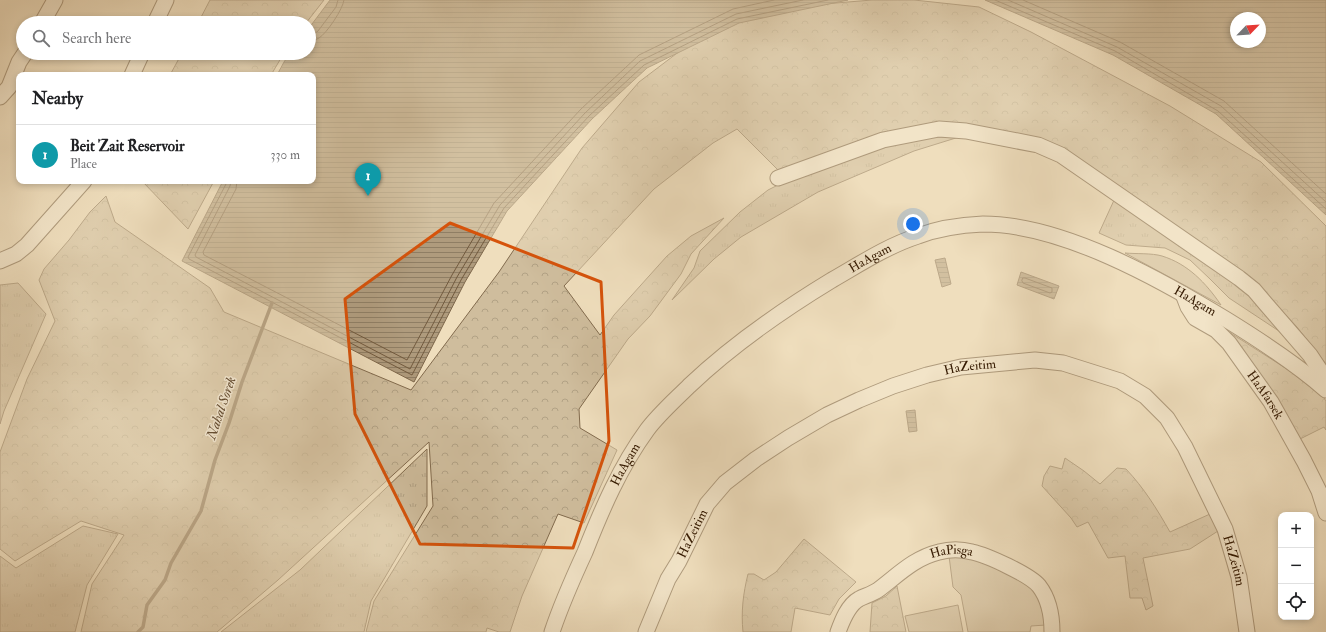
<!DOCTYPE html>
<meta charset="utf-8">
<style>
body{margin:0;font-family:"IM FELL Double Pica",serif;background:#f2f2f2;color:#202124}
.controls{position:absolute;right:12px;bottom:12px;display:grid;overflow:hidden;border-radius:8px;box-shadow:0 2px 6px #0003}
.controls button{width:36px;height:36px;display:grid;place-items:center;padding:0;border:0;border-bottom:1px solid #e0e0e0;background:#fff;color:#202124;font:20px sans-serif}
.compass{position:absolute;left:1230px;top:12px;width:36px;height:36px;border-radius:50%;background:#fff;box-shadow:0 2px 6px #0003;rotate:65deg}
.you{position:absolute;left:913px;top:224px;width:14px;height:14px;margin:-10px;border:3px solid #fff;border-radius:50%;background:#1a73e8;box-shadow:0 0 0 6px #1a73e833}
.badge{display:grid;place-items:center;width:26px;height:26px;border-radius:50%;background:#8f2418;color:#fff;font-size:13px;font-weight:700}
.pin{position:absolute;translate:-50% -33px;filter:drop-shadow(0 1px 2px #0008)}
.pin::after{content:'';position:absolute;top:21px;width:14px;height:12px;background:inherit;clip-path:polygon(0 0,100% 0,50% 100%)}
.list{margin:0;padding:0;list-style:none}
h2{display:flex;justify-content:space-between;align-items:center;height:52px;margin:0;padding:0 16px;font-size:17px}
h2 small{font-size:13px;font-weight:400;color:#757577}
.list li{display:grid;grid-template-columns:26px 1fr auto;gap:12px;align-items:center;box-sizing:border-box;height:60px;padding:0 16px;border-top:1px solid #e0e0e0}
.list b{display:block;font-size:15px;white-space:nowrap}
.list p{margin:0;font-size:13px;white-space:nowrap;color:#757577}
.list em{font-size:13px;font-style:normal;color:#757577}
.icon{flex:none;width:22px;height:22px;fill:none;stroke:currentColor;stroke-width:2;stroke-linecap:round;stroke-linejoin:round}
.map{position:relative;flex:none;width:1326px;height:632px;overflow:hidden}
.search{position:absolute;background:#fff;box-shadow:0 2px 6px #0003;left:16px;top:16px;width:300px;height:44px;display:flex;align-items:center;gap:10px;box-sizing:border-box;padding:0 14px;border-radius:22px;color:#757577;font-size:15px}
.panel{position:absolute;background:#fff;box-shadow:0 2px 6px #0003;left:16px;top:72px;width:300px;height:112px;border-radius:8px}
.map>svg:first-child{display:block}
</style>
<div class="map">
<svg width="1326" height="632" viewBox="0 0 1326 632">
<defs>
<pattern id="grass-tufts" width="24" height="20" patternUnits="userSpaceOnUse"><rect width="24" height="20" fill="#cfbd9d"/><path d="M3 7l-1-3M5 7V3M7 7l1-3M15 17l-1-3M17 17v-4M19 17l1-3" fill="none" stroke="#b2a285"/></pattern>
<pattern id="forest-crowns" width="20" height="18" patternUnits="userSpaceOnUse"><rect width="20" height="18" fill="#cfbd9d"/><path d="M2 6a3 3 0 1 1 6 0M12 15a3 3 0 1 1 6 0" fill="none" stroke="#b2a285"/></pattern>
<pattern id="water-rules" width="6" height="5" patternUnits="userSpaceOnUse"><rect width="6" height="5" fill="#af9b7d"/><path d="M0 2.5h6" fill="none" stroke="#8f7e64"/></pattern>
</defs>
<rect width="100%" height="100%" fill="#efdebd"/>
<filter id="stains"><feTurbulence type="fractalNoise" baseFrequency=".005" numOctaves="4"/><feColorMatrix values="0 0 0 0 .2 0 0 0 0 .09 0 0 0 0 .02 0 0 0 .5 -.17"/></filter>
<radialGradient id="worn" r=".72"><stop offset=".6" stop-color="#630" stop-opacity="0"/><stop offset="1" stop-color="#630" stop-opacity=".3"/></radialGradient>
<g fill="url(#grass-tufts)" stroke="#826b4e">
<polygon points="918,137 959,137 914,151 818,192 741,237 714,259 672,300 694,268 700,251 740,212 768,190 802,173 881,145"/>
<polygon points="1115,198 1249,293 1288,337 1229,298 1210,279 1190,260 1165,248 1126,245 1099,233"/>
<polygon points="18,283 46,314 4,411 0,424 0,285"/>
<polygon points="427,449 427,506 371,601 364,632 221,632 300,570"/>
<polygon points="83,526 118,534 87,585 75,632 0,632 0,556 16,568"/>
</g>
<g fill="url(#forest-crowns)" stroke="#826b4e">
<polygon points="210,0 324,0 306,23 198,23"/>
<polygon points="872,0 914,0 979,7 1031,32 1170,106 1261,162 1326,226 1326,364 1297,327 1253,280 1046,144 933,127 778,170 737,129 713,143 654,189 564,286 600,335 614,315 667,256 691,236 724,218 691,254 681,274 650,316 628,339 579,409 580,428 617,450 584,523 558,514 522,596 510,632 499,632 487,628 486,632 366,632 374,601 433,506 429,442 278,580 217,632 81,632 92,584 124,535 81,521 15,561 0,549 0,452 27,379 55,321 39,280 44,269 69,240 90,212 106,196 115,222 210,288 224,312 411,390 499,272 582,148 639,82 697,38 739,18 800,6"/>
<polygon points="182,53 284,53 271,75 170,75"/>
<polygon points="142,181 214,181 188,229"/>
<polygon points="1218,325 1290,371 1324,398 1326,401 1326,430 1324,427 1298,440"/>
<path d="M1065,458L1084,471L1100,484L1117,468L1126,469C1144,488 1157,509 1170,532L1210,514L1218,531L1190,549L1143,558L1153,606L1146,610L1142,598H1130L1125,556L1108,558L1088,522L1077,527L1071,518L1042,486L1044,476L1050,466L1062,469Z"/>
<path d="M804,539L856,582L839,599L830,615L795,608L791,632H743C741,612 743,594 748,574H754L764,580L776,572Z"/>
<polygon points="897,586 906,632 870,632 872,603 886,596"/>
</g>
<g fill="#cfbd9d" stroke="#826b4e">
<path d="M1125,253C1136,254 1152,253 1162,256C1188,264 1206,283 1221,305Z"/>
<polygon points="949,556 976,558 1030,586 1037,593 1046,625 1031,626 1030,632 968,632 961,595 953,587"/>
<polygon points="958,605 963,632 909,632 905,616"/>
</g>
<g fill="url(#water-rules)" stroke="#7e674b" fill-rule="evenodd">
<polygon points="330,0 848,0 739,23 647,68 592,119 507,211 465,282 414,382 182,261 223,181 313,181 313,75 277,75 284,62 290,53 309,53 309,28"/>
<path d="M985,0H1326V215L1216,114L1113,55ZM1236,18H1260V42H1236Z"/>
<polygon points="945,258 951,284 942,287 935,260"/>
<polygon points="1021,272 1059,286 1054,299 1017,285"/>
<polygon points="915,410 917,431 909,432 906,411"/>
</g>
<g fill="none" stroke-linecap="round" stroke-linejoin="round">
<g stroke="#725a3e" stroke-width="1">
<polyline points="995,0 1115,51 1218,111 1326,209"/>
<polyline points="1008,0 1117,47 1221,106 1326,202"/>
<polyline points="1023,0 1120,42 1224,101 1326,194"/>
<polyline points="309,35 314,34 318,31 336,7 338,0"/>
<path d="M309,41C313,41 315,40 319,38C327,33 343,9 344,0"/>
<polyline points="226,181 226,184 188,257 189,259 412,375 461,280 504,208 589,116 644,65 737,19 828,0"/>
<polyline points="231,181 230,186 195,255 196,257 410,369 457,277 500,205 585,113 640,61 736,14 803,0"/>
<polyline points="237,181 236,189 203,252 204,255 407,360 452,275 494,203 581,109 639,55 733,9 774,0"/>
<polygon points="1023,278 1025,278 1052,288 1052,292 1050,293 1023,283 1022,281"/>
</g>
<polyline stroke="#7e674b" stroke-width="3.5" points="138,632 143,627 147,605 165,580 171,563 201,511 215,460 229,423 242,382 272,303"/>
<g stroke="#634a2f" stroke-width="17">
<g id="minor">
<polyline points="42,23 55,0"/>
<polyline points="155,23 166,0"/>
<polyline points="132,75 142,53"/>
<polyline points="0,97 9,87 19,62 25,53"/>
<polyline points="778,178 883,140 939,129 966,131 1038,145 1061,155 1239,278 1254,290 1265,303 1310,355 1326,379"/>
<polyline points="0,261 16,254 27,245 84,181"/>
<path id="s1" d="M1183,294L1188,307L1195,318L1216,330L1229,343L1271,402L1304,461L1319,491L1326,513"/>
<path id="s2" d="M552,632C561,605 573,578 585,552C602,509 620,467 647,430C659,414 675,400 689,386C733,344 781,311 832,280C860,264 887,246 918,236C939,228 961,225 983,224C1062,224 1160,279 1227,320C1261,341 1295,363 1326,390"/>
<path id="s3" d="M646,632L668,579L679,561L707,504L725,483L756,459L788,438L827,415L859,400L893,386L927,375L961,367L1035,360L1063,363L1120,381L1145,396L1167,418L1185,447L1225,529L1239,577L1247,632"/>
<path id="s4" d="M838,632C842,621 848,605 859,599C865,596 872,594 878,590C898,575 914,558 939,552C950,549 961,549 972,552C987,555 1030,575 1039,586C1049,599 1052,616 1052,632"/>
</g>
</g>
<use href="#minor" stroke="#f5ead4" stroke-width="15"/>
</g>
<path d="M0 0H1326V632H0ZM450,223L601,282L609,441L573,548L420,544L355,414L345,299Z" fill="#efdebd" fill-opacity=".55" fill-rule="evenodd"/>
<path fill="none" stroke="#d6530b" stroke-width="3" stroke-linejoin="round" d="M450,223L601,282L609,441L573,548L420,544L355,414L345,299Z"/>
<g text-anchor="middle" dominant-baseline="central" stroke-width="3" stroke-linejoin="round" paint-order="stroke">
<g font-size="13" fill="#341900" stroke="#f5ead4">
<text stroke="none"><textPath href="#s2" startOffset="507">HaAgam</textPath></text>
<text stroke="none"><textPath href="#s2" startOffset="854">HaAgam</textPath></text>
<text stroke="none"><textPath href="#s3" startOffset="444">HaZeitim</textPath></text>
<text stroke="none"><textPath href="#s1" startOffset="133">HaAfarsek</textPath></text>
<text stroke="none"><textPath href="#s2" startOffset="183">HaAgam</textPath></text>
<text stroke="none"><textPath href="#s3" startOffset="109">HaZeitim</textPath></text>
<text stroke="none"><textPath href="#s4" startOffset="146">HaPisga</textPath></text>
<text stroke="none"><textPath href="#s3" startOffset="816">HaZeitim</textPath></text>
</g>
<g font-size="14" font-style="italic" fill="#654d32" stroke="#f5ead4">
<text transform="translate(221 408) rotate(-71)">Nahal Sorek</text>
</g>
</g>
<rect width="100%" height="100%" filter="url(#stains)"/>
<rect width="100%" height="100%" fill="url(#worn)"/>
</svg>
<div class="controls">
<button>+</button>
<button>−</button>
<button><svg class="icon" aria-label="locate" viewBox="0 0 24 24"><circle cx="12" cy="12" r="6"/><path d="M12 2v4M12 18v4M2 12h4M18 12h4"/></svg></button>
</div>
<svg class="compass" viewBox="-18 -18 36 36"><path d="M0-13l5 13h-10z" fill="#e53935"/><path d="M0 13l5-13h-10z" fill="#757577"/></svg>
<div class="you"></div>
<div class="pin badge" style="left:368px;top:196px;background:#0f9aa8">1</div>
<div class="search"><svg class="icon" aria-label="search" viewBox="0 0 24 24"><circle cx="10" cy="10" r="6"/><path d="M15 15l6 6"/></svg>Search here</div>
<section class="panel">
<h2>Nearby<small></small></h2>
<ul class="list">
<li><span class="badge" style="background:#0f9aa8">1</span><div><b>Beit Zait Reservoir</b><p>Place</p></div><em>330 m</em></li>
</ul>
</section>
</div>
